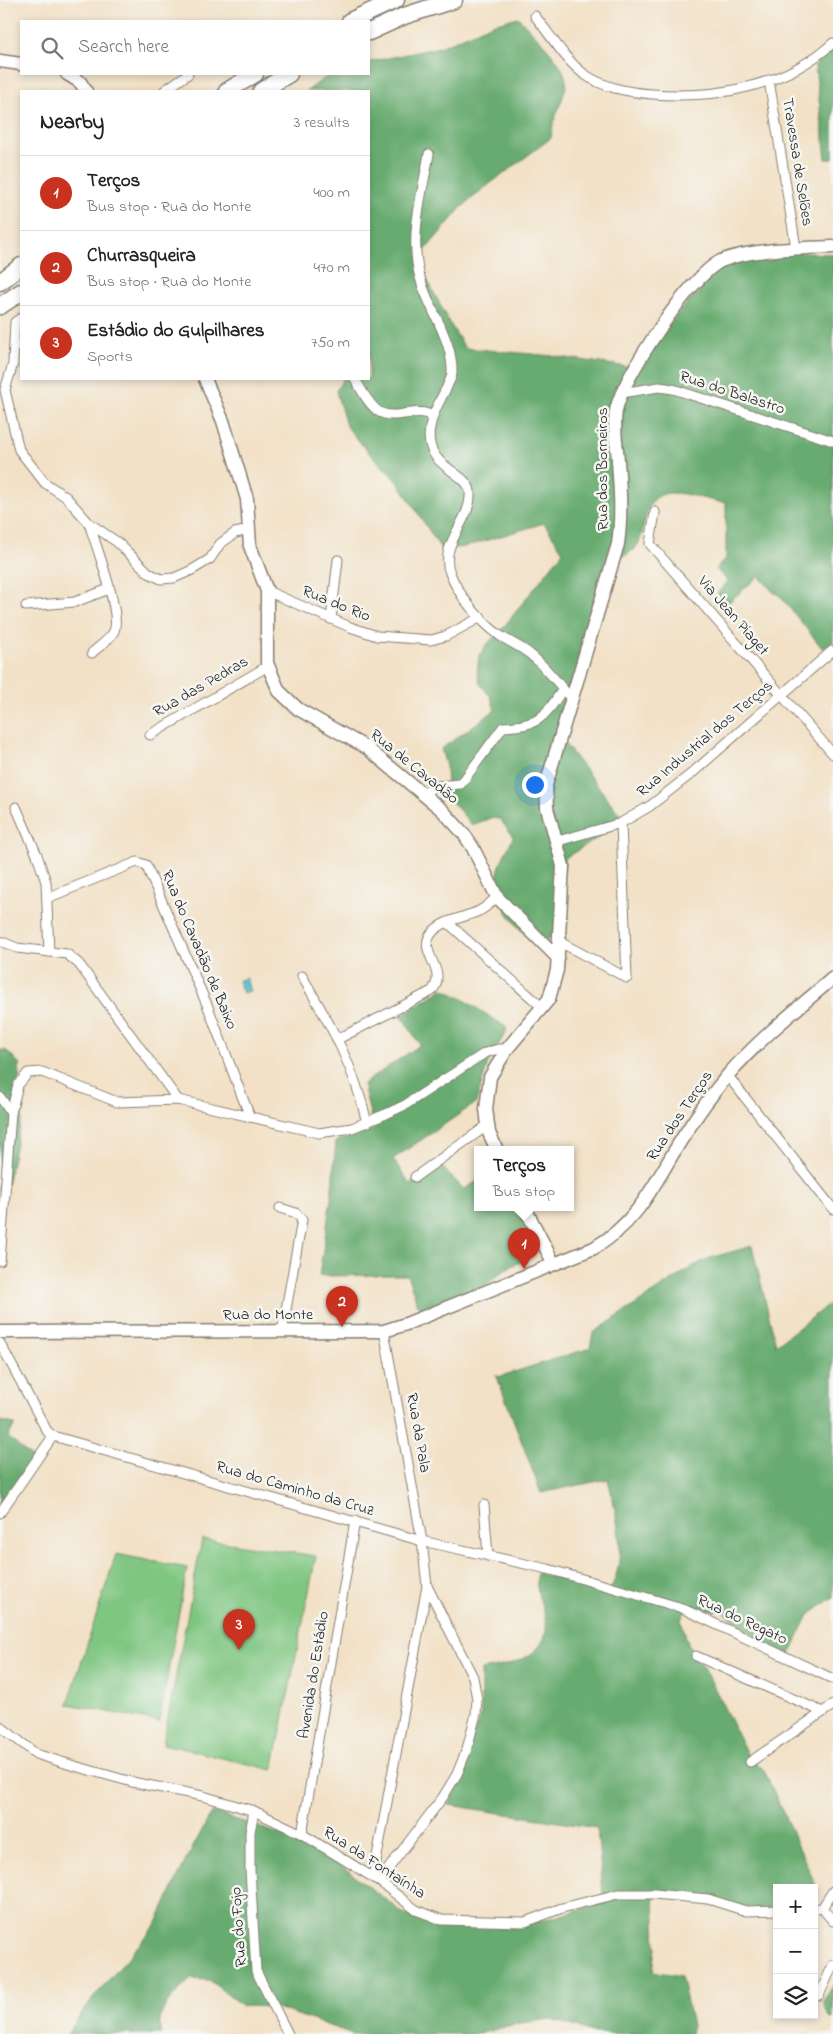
<!DOCTYPE html>
<meta charset="utf-8">
<style>
body{margin:0;font-family:"Indie Flower",sans-serif;background:#f6f6f6;color:#222}
.controls{position:absolute;right:15px;bottom:15px;display:grid;overflow:hidden;border-radius:0px;box-shadow:0 2px 8px #0003}
.controls button{width:45px;height:45px;display:grid;place-items:center;padding:0;border:0;border-bottom:1px solid #e0e0e0;background:#fff;color:#222;font:25px sans-serif}
.you{position:absolute;left:534px;top:784px;width:18px;height:18px;margin:-12px;border:4px solid #fff;border-radius:50%;background:#1a73e8;box-shadow:0 0 0 8px #1a73e833}
.badge{display:grid;place-items:center;width:32px;height:32px;border-radius:50%;background:#c8321e;color:#fff;font-size:16px;font-weight:700}
.pin{position:absolute;translate:-50% -41px;filter:drop-shadow(0 1px 2px #0008)}
.pin::after{content:'';position:absolute;top:26px;width:18px;height:15px;background:inherit;clip-path:polygon(0 0,100% 0,50% 100%)}
.popup{position:absolute;left:474px;top:1146px;width:100px;height:65px;box-sizing:border-box;display:grid;place-content:center;border-radius:0px;background:#fff;filter:drop-shadow(0 1px 4px #0005);font-size:16px;white-space:nowrap;color:#767676}
.popup b{font-size:19px;color:#222}
.popup::after{content:'';position:absolute;left:50%;top:100%;margin-left:-10px;border:10px solid transparent;border-top-color:#fff}
.list{margin:0;padding:0;list-style:none}
h2{display:flex;justify-content:space-between;align-items:center;height:65px;margin:0;padding:0 20px;font-size:21px}
h2 small{font-size:16px;font-weight:400;color:#767676}
.list li{display:grid;grid-template-columns:32px 1fr auto;gap:15px;align-items:center;box-sizing:border-box;height:75px;padding:0 20px;border-top:1px solid #e0e0e0}
.list b{display:block;font-size:19px;white-space:nowrap}
.list p{margin:0;font-size:16px;white-space:nowrap;color:#767676}
.list em{font-size:16px;font-style:normal;color:#767676}
.icon{flex:none;width:28px;height:28px;fill:none;stroke:currentColor;stroke-width:2;stroke-linecap:round;stroke-linejoin:round}
.map{position:relative;flex:none;width:833px;height:2034px;overflow:hidden}
.search{position:absolute;background:#fff;box-shadow:0 2px 8px #0003;left:20px;top:20px;width:350px;height:55px;display:flex;align-items:center;gap:12px;box-sizing:border-box;padding:0 18px;border-radius:0px;color:#767676;font-size:19px}
.panel{position:absolute;background:#fff;box-shadow:0 2px 8px #0003;left:20px;top:90px;width:350px;height:290px;border-radius:0px}
.map>svg:first-child{display:block}
</style>
<div class="map">
<svg width="833" height="2034" viewBox="0 0 833 2034">
<rect width="100%" height="100%" fill="#f6f6f2"/>
<filter id="ink" filterUnits="userSpaceOnUse"><feTurbulence type="fractalNoise" baseFrequency=".02" numOctaves="2"/><feDisplacementMap in="SourceGraphic" scale="10" xChannelSelector="R" yChannelSelector="G"/><feConvolveMatrix kernelMatrix="1 2 1 2 8 2 1 2 1" color-interpolation-filters="sRGB"/></filter>
<filter id="wash" filterUnits="userSpaceOnUse"><feTurbulence type="fractalNoise" baseFrequency=".0096" numOctaves="4" result="noise"/><feDisplacementMap in="SourceGraphic" scale="20" xChannelSelector="R" yChannelSelector="G"/><feGaussianBlur stdDeviation="1.12" result="paint"/><feColorMatrix in="noise" values="0 0 0 0 0 0 0 0 0 0 0 0 0 0 0 0 0 1.4 0 .05"/><feComposite in="paint" operator="in"/></filter>
<g filter="url(#wash)">
<rect width="100%" height="100%" fill="#f2e1c6"/>
<g fill="#7fc681" stroke="#4e714e">
<polygon points="202,1539 316,1556 273,1770 163,1744"/>
<polygon points="116,1554 187,1568 159,1722 68,1704"/>
</g>
<g fill="#67ab6f" stroke="#426446">
<path d="M518,17C531,32 570,66 566,86C562,104 552,120 551,138L483,189L461,208L417,260L449,322L465,348L553,356L635,368L683,307L699,292L711,273L736,261L778,252L833,254V642L823,649L779,595L773,592L759,576L722,608L714,599L727,581L716,569L726,558V503C708,501 687,492 669,493C639,496 648,536 635,548C628,555 617,559 608,564L558,735L625,821L565,858L556,929L547,941L537,945C517,929 492,900 498,873C500,861 508,849 513,837L500,819L491,818L472,825L447,796L446,766L441,749L495,710L491,697L480,684L477,672L479,657L486,645L502,629L563,552L544,523L465,547L441,549L398,482L371,455L346,426L336,391L343,379H369V91H307L330,74H369V62L440,47L493,24Z"/>
<polygon points="833,43 833,159 826,159 815,66 825,50"/>
<polygon points="443,989 463,999 506,1027 506,1032 488,1063 476,1103 393,1159 410,1184 439,1164 464,1189 478,1181 478,1208 517,1208 526,1224 533,1247 523,1261 509,1267 486,1285 421,1313 407,1275 319,1276 331,1199 336,1141 374,1130 363,1084 420,1045 401,1015"/>
<polygon points="0,1050 7,1051 19,1063 20,1076 14,1093 24,1107 6,1189 0,1191"/>
<path d="M752,1246L776,1345L833,1301V1597L809,1615L786,1662L724,1612L688,1605L681,1620L689,1647L707,1673L748,1756L764,1770L818,1890L814,1896V1888H777V1911L654,1894L656,1948L653,1971L681,1976L692,2025L690,2034L596,2033L551,2019L520,2023L478,2034H353L274,2007L242,2006L209,1980L191,1979C175,1995 154,2009 161,2034H67L90,2002L156,1925L186,1860L212,1812L283,1835L338,1863L403,1913L429,1923L516,1928L604,1903L597,1828L449,1805L481,1713V1670C506,1666 550,1658 546,1622C543,1605 534,1591 537,1573L609,1591C629,1560 616,1513 608,1479L541,1493L496,1374L498,1377L590,1348L593,1333L695,1265L710,1258Z"/>
<polygon points="0,1421 15,1424 8,1437 33,1459 0,1508"/>
<polygon points="833,1986 833,2019 829,2018 823,2001"/>
</g>
<polygon fill="#52c0c8" stroke="#376e72" points="246,978 250,991 243,993 238,981"/>
</g>
<g filter="url(#ink)">
<g fill="none" stroke-linecap="round" stroke-linejoin="round">
<g stroke="#877e71" stroke-width="11">
<g id="street">
<path d="M535,16C549,33 566,61 584,74C604,88 628,92 652,94C716,99 784,87 833,43"/>
<polyline points="769,80 796,248"/>
<polyline points="164,91 188,74"/>
<path d="M429,154C422,195 408,239 421,281C430,311 453,340 452,373C452,378 448,383 447,387C438,404 426,424 430,444C435,468 468,475 470,491C473,520 438,543 450,573C458,595 480,621 499,635C509,642 522,647 531,655C547,668 559,684 572,700"/>
<polyline points="21,318 15,322 13,364 5,390 19,450 45,483 66,497 89,523 117,542 149,573 161,579 174,578 192,570 210,559 220,544 235,533 249,530"/>
<path d="M355,379C361,389 368,404 378,411C394,422 417,406 432,416"/>
<polyline points="621,393 659,387 673,389 833,441"/>
<polyline points="655,512 650,544 833,754"/>
<path d="M89,523C95,543 122,614 114,631C110,640 98,647 92,653"/>
<polyline points="267,591 350,627 377,636 431,640 446,636 481,617"/>
<polyline points="26,606 75,602 109,589"/>
<polyline points="331,619 338,560"/>
<polyline points="150,735 268,666"/>
<path d="M423,794L435,786L461,784L503,727C540,725 543,719 563,689"/>
<polyline points="16,807 37,855 46,882 49,952"/>
<polyline points="558,841 621,823 650,806 691,774 832,651"/>
<polyline points="47,898 137,862 146,865 208,1007 250,1117"/>
<polyline points="448,923 543,1008"/>
<polyline points="0,941 17,948 67,954 79,964 178,1100"/>
<polyline points="558,941 627,978 621,823"/>
<path d="M302,976C331,1026 354,1065 367,1123"/>
<path d="M338,1039L432,991C449,970 417,952 431,934C441,920 464,918 479,911C486,908 491,902 497,897"/>
<polyline points="728,1076 833,1209"/>
<polyline points="0,1097 11,1113"/>
<polyline points="415,1177 488,1125"/>
<polyline points="280,1208 296,1213 302,1220 282,1332"/>
<polyline points="0,1261 11,1113 18,1085 28,1073 42,1072 117,1102 178,1100 319,1133 352,1128 386,1114 405,1105 485,1053 498,1049 507,1049"/>
<polyline points="0,1343 47,1431 53,1436 422,1541 548,1569 679,1607 833,1679"/>
<polyline points="484,1505 488,1556"/>
<polyline points="0,1513 53,1436"/>
<polyline points="696,1656 823,1712"/>
<polyline points="0,1726 36,1754 71,1765 132,1782 203,1796 254,1811 302,1834 379,1881 416,1910 442,1920 525,1922 562,1908 618,1894 654,1894 708,1899 746,1911 777,1910"/>
<polyline points="750,1762 833,1705"/>
<polyline points="254,1811 250,1832 250,1870 256,1971 288,2034"/>
<polyline points="302,1834 355,1521"/>
<polyline points="373,1878 427,1586"/>
<polyline points="379,1881 443,1797 457,1774 467,1749 476,1714 477,1699 473,1677 427,1586 422,1541 384,1331"/>
<polyline points="822,1908 833,1891"/>
<polyline points="814,1909 822,1908 833,1921"/>
<polyline points="819,1995 833,1965"/>
</g>
</g>
<g stroke="#877e71" stroke-width="15">
<g id="secondary">
<polyline points="0,61 21,64"/>
<polyline points="67,74 80,82 86,91"/>
<polyline points="205,379 223,421 247,499 250,546 267,591 267,663 279,691 298,709 367,748 442,810 464,834 473,848 497,897 558,958"/>
<path d="M497,1150L489,1133L486,1109L490,1077L507,1049L549,999L557,970L563,866L547,808L546,785L618,544C622,516 620,489 618,461C617,445 613,427 616,411C621,379 691,275 721,261C749,249 802,248 833,247"/>
<polyline points="525,1208 554,1264"/>
<path d="M0,1332L384,1331L406,1324L594,1248C643,1219 657,1176 687,1131C699,1112 713,1093 727,1076C758,1040 797,1009 833,978"/>
</g>
</g>
<g stroke="#877e71" stroke-width="19">
<g id="highway">
<polyline points="350,21 396,0"/>
<polyline points="369,32 404,16 454,0"/>
<polyline points="227,91 255,74"/>
<polyline points="261,91 289,74"/>
<polyline points="0,282 21,266"/>
<polyline points="0,306 21,292"/>
</g>
</g>
<use href="#street" stroke="#fff" stroke-width="9"/>
<use href="#secondary" stroke="#fff" stroke-width="12"/>
<use href="#highway" stroke="#fff" stroke-width="16"/>
</g>
</g>
<g text-anchor="middle" dominant-baseline="central" stroke-width="5" stroke-linejoin="round" paint-order="stroke">
<g font-size="16" fill="#1c1c1c" stroke="#f6f6f2">
<text transform="translate(797 162) rotate(81)">Travessa de Selões</text>
<text transform="translate(732 393) rotate(18)">Rua do Balastro</text>
<text transform="translate(603 469) rotate(-90)">Rua dos Borneiros</text>
<text transform="translate(336 604) rotate(22)">Rua do Rio</text>
<text transform="translate(733 616) rotate(49)">Via Jean Piaget</text>
<text transform="translate(201 687) rotate(-30)">Rua das Pedras</text>
<text transform="translate(705 739) rotate(-40)">Rua Industrial dos Terços</text>
<text transform="translate(414 767) rotate(39)">Rua de Cavadão</text>
<text transform="translate(199 950) rotate(67)">Rua do Cavadão de Baixo</text>
<text transform="translate(680 1116) rotate(-56)">Rua dos Terços</text>
<text x="268" y="1315">Rua do Monte</text>
<text transform="translate(418 1433) rotate(80)">Rua da Pala</text>
<text transform="translate(295 1489) rotate(16)">Rua do Caminho da Cruz</text>
<text transform="translate(742 1620) rotate(25)">Rua do Regato</text>
<text transform="translate(314 1675) rotate(-81)">Avenida do Estádio</text>
<text transform="translate(374 1863) rotate(33)">Rua da Fontaínha</text>
<text transform="translate(239 1927) rotate(-94)">Rua do Fojo</text>
</g>
</g>
</svg>
<div class="controls">
<button>+</button>
<button>−</button>
<button><svg class="icon" aria-label="layers" viewBox="0 0 24 24"><path d="M12 4l9 5-9 5-9-5zM3 14l9 5 9-5"/></svg></button>
</div>
<div class="you"></div>
<div class="pin badge" style="left:524px;top:1269px">1</div>
<div class="popup"><b>Terços</b>Bus stop</div>
<div class="pin badge" style="left:342px;top:1327px">2</div>
<div class="pin badge" style="left:239px;top:1650px">3</div>
<div class="search"><svg class="icon" aria-label="search" viewBox="0 0 24 24"><circle cx="10" cy="10" r="6"/><path d="M15 15l6 6"/></svg>Search here</div>
<section class="panel">
<h2>Nearby<small>3 results</small></h2>
<ul class="list">
<li><span class="badge">1</span><div><b>Terços</b><p>Bus stop · Rua do Monte</p></div><em>400 m</em></li>
<li><span class="badge">2</span><div><b>Churrasqueira</b><p>Bus stop · Rua do Monte</p></div><em>470 m</em></li>
<li><span class="badge">3</span><div><b>Estádio do Gulpilhares</b><p>Sports</p></div><em>750 m</em></li>
</ul>
</section>
</div>
